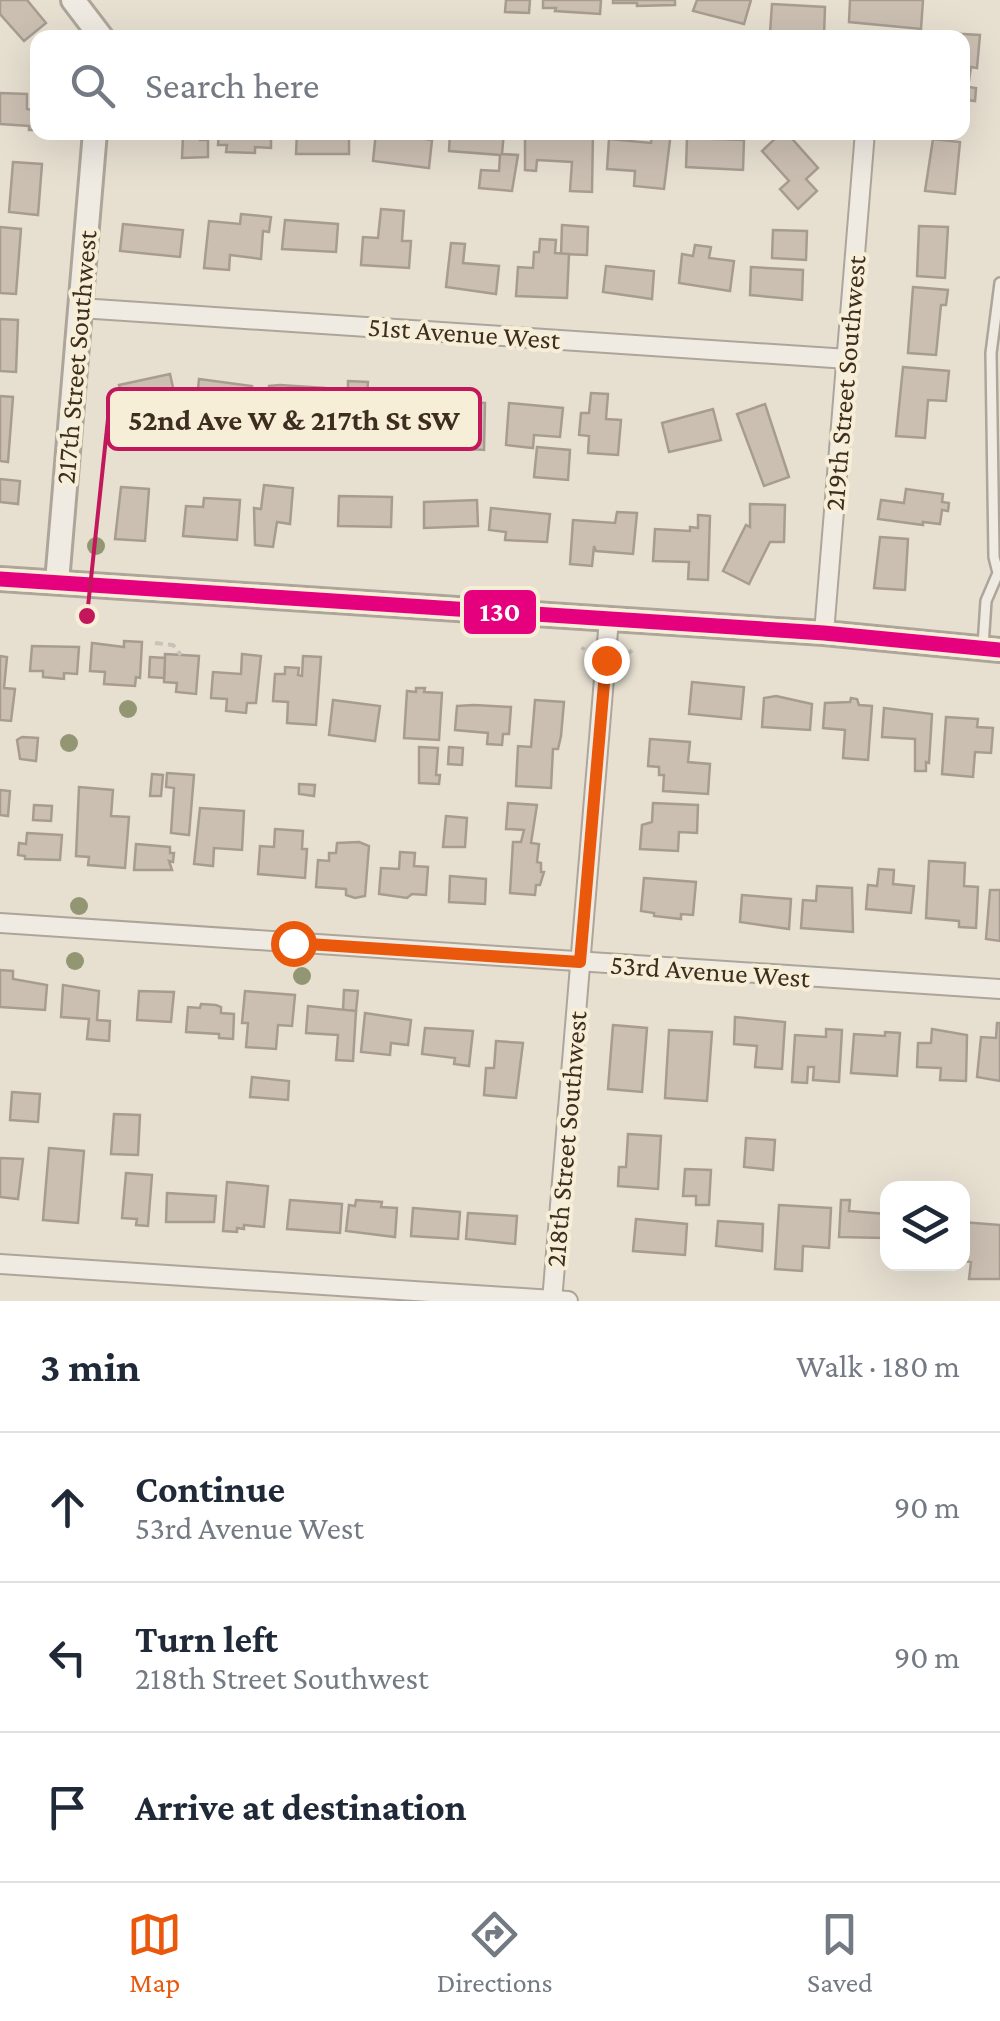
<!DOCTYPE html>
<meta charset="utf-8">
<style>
body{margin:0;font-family:"Crimson Pro",serif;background:#f2f2f3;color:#1f2937}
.controls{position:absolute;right:30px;bottom:30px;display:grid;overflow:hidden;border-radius:20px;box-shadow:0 10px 40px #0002}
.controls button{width:90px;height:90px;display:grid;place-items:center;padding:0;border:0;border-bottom:2px solid #e0e1e3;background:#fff;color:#1f2937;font:50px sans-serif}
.stop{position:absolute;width:30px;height:30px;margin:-22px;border:8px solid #ea580c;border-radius:50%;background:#fff}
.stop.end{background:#ea580c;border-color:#fff;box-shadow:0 2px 10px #0008}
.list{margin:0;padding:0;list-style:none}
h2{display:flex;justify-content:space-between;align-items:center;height:130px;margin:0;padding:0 40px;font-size:42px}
h2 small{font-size:32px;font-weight:400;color:#747a83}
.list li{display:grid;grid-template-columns:65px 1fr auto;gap:30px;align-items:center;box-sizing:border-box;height:150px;padding:0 40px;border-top:2px solid #e0e1e3}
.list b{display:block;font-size:38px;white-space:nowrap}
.list p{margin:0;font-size:32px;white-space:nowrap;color:#747a83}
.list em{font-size:32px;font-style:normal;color:#747a83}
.icon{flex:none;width:55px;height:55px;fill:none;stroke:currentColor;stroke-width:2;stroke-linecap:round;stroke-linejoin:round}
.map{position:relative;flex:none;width:1000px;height:1301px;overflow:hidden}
.search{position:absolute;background:#fff;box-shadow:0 10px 40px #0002;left:30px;right:30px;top:30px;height:110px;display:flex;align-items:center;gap:25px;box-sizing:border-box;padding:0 35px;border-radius:20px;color:#747a83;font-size:38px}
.sheet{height:580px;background:#fff}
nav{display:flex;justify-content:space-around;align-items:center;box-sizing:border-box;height:140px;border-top:2px solid #e0e1e3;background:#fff;font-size:28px;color:#747a83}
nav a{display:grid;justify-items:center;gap:5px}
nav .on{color:#ea580c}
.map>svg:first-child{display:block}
</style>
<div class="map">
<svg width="1000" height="1301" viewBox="0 0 1000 1301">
<rect width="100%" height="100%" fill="#e7e0d1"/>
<g fill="#cbbfb2" stroke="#a89c90" stroke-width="2.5">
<polygon points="0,0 27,0 46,23 24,41 0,14"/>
<polygon points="506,0 530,0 529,13 505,12"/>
<polygon points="543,0 601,0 600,14 555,11 556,8 543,8"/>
<polygon points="613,0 675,0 675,5 637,6 637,3 613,3"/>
<polygon points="697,0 751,0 744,24 693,11"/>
<polygon points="850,0 923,0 921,29 849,22"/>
<polygon points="772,4 825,7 824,36 770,33"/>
<polygon points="945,33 980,35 977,68 971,67 968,87 976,88 975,101 967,100 966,109 962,108 962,38 944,38"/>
<polygon points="0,93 27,94 27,109 38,111 38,130 29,130 29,126 0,124"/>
<polygon points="144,132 198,132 200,140 208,140 208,157 182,158 183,136"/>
<polygon points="219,132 271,132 271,148 255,147 255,153 226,152 227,145 218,145"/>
<polygon points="297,132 349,132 349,154 296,154"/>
<polygon points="376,132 432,140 429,168 373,161"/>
<polygon points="450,132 504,132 502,154 518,155 512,191 479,188 481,170 499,171 500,155 449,151"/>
<polygon points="525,132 593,132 592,192 570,191 572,162 537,160 536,171 525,170"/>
<polygon points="652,132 671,132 664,189 634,186 635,171 607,169 609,139 651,143"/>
<polygon points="782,132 786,132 818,168 806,179 817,191 798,209 780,189 789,181 762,151"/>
<polygon points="687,138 744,140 743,170 686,167"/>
<polygon points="933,139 960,142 955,194 925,191"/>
<polygon points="13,162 42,164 38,215 9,212"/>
<polygon points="381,209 404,211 402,241 411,241 409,268 361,265 363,237 378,238"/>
<polygon points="241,214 271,217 269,232 263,231 261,259 230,255 229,270 204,268 209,221 240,224"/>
<polygon points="285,220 338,224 336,252 282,249"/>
<polygon points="123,224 183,230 180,257 120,251"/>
<polygon points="562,225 588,227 587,255 561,254"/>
<polygon points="919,226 948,227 945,278 917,276"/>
<polygon points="0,227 21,229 16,294 0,293"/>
<polygon points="773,230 807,231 806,260 772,258"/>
<polygon points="540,239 556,240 555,253 569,254 567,298 516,296 518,267 533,268 534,252 539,252"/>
<polygon points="451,243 465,244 463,263 499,266 496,294 446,287"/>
<polygon points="695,245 711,247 709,258 734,261 730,291 679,283 682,254 693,256"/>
<polygon points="606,266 654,271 652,299 603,292"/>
<polygon points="751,267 803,270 802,300 750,295"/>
<polygon points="913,287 948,290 946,305 941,305 936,355 908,353"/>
<polygon points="0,319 18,320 16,372 0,371"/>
<polygon points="903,367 949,371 946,401 928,400 925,438 896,436"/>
<polygon points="170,374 176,401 172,402 175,414 154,419 151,408 127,414 119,385"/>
<polygon points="199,379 252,386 250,413 196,408"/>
<polygon points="348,381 368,382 366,408 378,409 376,445 348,443"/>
<polygon points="280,385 325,388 323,418 281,416 281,419 269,418 269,386"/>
<polygon points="591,393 608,394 606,419 621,420 618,455 588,453 589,436 579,435 581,413 589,413"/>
<polygon points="0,396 13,397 8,462 0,461"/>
<polygon points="422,401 485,403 484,450 456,448 457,438 420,435"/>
<polygon points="509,403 563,408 560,437 534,435 533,448 506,445"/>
<polygon points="765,404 789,477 764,486 737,414"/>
<polygon points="713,409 721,440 669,452 662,423"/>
<polygon points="537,447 570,450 568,480 534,477"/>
<polygon points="0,479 20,481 18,504 0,502"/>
<polygon points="264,485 293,488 290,524 277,522 273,547 255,545 254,508 261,509"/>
<polygon points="121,487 149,489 145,541 115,539"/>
<polygon points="906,489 943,494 942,502 949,503 948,511 942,510 940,524 923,522 923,525 878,519 881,500 904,503"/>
<polygon points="339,496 392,497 391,527 338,526"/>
<polygon points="204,498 240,500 237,540 183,536 186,506 203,507"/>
<polygon points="477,500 478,526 424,528 424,502"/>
<polygon points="750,504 785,505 784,542 770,542 749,584 723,571 746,525 750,527"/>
<polygon points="491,508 550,514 547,542 505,540 506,532 489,530"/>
<polygon points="617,512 637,513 633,554 596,551 594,546 592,566 570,564 573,520 615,523"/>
<polygon points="698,515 710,516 708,580 688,579 689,562 653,561 655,529 690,531 690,527 698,528"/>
<polygon points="880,537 908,539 905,590 874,588"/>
<polygon points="124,641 142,642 140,678 136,677 135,686 104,684 105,672 90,671 92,643 124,647"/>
<polygon points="32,646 79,647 77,674 64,673 64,679 43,677 43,671 30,671"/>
<polygon points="165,654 199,656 196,694 176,692 177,683 164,682"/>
<polygon points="242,654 261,656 256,703 247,703 246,713 226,711 227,699 211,698 213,672 241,674"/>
<polygon points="0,656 7,657 4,688 15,689 11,721 0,720"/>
<polygon points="303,656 321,657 316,725 287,723 288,702 273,701 275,674 285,674 285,667 299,668 298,675 302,676"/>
<polygon points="150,657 165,658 164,678 149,677"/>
<polygon points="692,682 744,687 741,719 689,714"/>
<polygon points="416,688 425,688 424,692 442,693 439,740 404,738 407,691 416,692"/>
<polygon points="776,696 812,704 810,730 762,727 764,698"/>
<polygon points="851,698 857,699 859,705 872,706 868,760 843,758 845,730 823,728 825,703 850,702"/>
<polygon points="333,700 380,706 375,741 329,735"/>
<polygon points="535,700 564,702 561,736 558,749 553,749 551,788 516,786 518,746 531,747"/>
<polygon points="474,705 511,707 509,734 503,734 502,745 487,744 488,733 455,730 457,706"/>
<polygon points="884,708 932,714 929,763 926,762 926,771 915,771 915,739 882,737"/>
<polygon points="946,717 978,719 977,727 993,728 991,753 975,752 973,777 942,774"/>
<polygon points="22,737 38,738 36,761 20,759 17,740"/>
<polygon points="650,739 690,742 688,762 710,764 708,794 663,791 664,775 659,775 659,767 648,766"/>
<polygon points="419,747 438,748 436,775 440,775 439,784 419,783"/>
<polygon points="449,747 463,748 462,765 448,764"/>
<polygon points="167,773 194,775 189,835 171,833 174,788 166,787"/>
<polygon points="152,774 163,775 161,796 150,796"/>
<polygon points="299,784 315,785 314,796 299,794"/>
<polygon points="79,787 113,790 111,816 129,817 125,868 88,865 89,857 76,856"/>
<polygon points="0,790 10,791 8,816 0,815"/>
<polygon points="508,803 537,805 531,843 539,844 537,862 541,863 541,872 544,872 540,885 536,885 535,895 510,893 513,842 521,842 524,830 506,829"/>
<polygon points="653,803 698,805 697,833 679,832 678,851 640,849 642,825 652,822"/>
<polygon points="34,805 52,806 51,821 33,820"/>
<polygon points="200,808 244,811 242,850 214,848 213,866 194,864"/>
<polygon points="446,816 467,818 465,847 443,847"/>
<polygon points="275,829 303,831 302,849 307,849 305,878 258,874 260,846 274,847"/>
<polygon points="27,833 62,835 60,860 25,859 25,856 18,855 19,843 26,844"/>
<polygon points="359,842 369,846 365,896 355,898 346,895 346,889 316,887 318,860 329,861 329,853 336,853 337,843"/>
<polygon points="136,844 170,847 170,853 174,853 173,862 169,861 172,870 134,870"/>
<polygon points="400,852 415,853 414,866 428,867 426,895 412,894 407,898 379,894 381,868 399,869"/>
<polygon points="929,861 965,863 964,886 978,887 976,928 959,927 959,921 926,918"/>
<polygon points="879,869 894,870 893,884 914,886 911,913 866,909 868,885 877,886"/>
<polygon points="450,876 486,879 485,904 449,902"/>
<polygon points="644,878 696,882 693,915 681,914 681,919 654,916 654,913 641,911"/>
<polygon points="817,886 852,888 853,932 801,928 803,900 816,901"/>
<polygon points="990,890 1000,890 1000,941 986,939"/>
<polygon points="742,895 791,899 789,929 740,922"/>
<polygon points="0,970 13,971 13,979 47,985 45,1010 0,1007"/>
<polygon points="63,985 99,991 97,1020 110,1021 109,1041 87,1039 89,1019 61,1017"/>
<polygon points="344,990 358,991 356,1011 343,1010"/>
<polygon points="139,991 174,992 171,1022 137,1020"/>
<polygon points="245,991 295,995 292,1026 278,1025 276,1049 246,1047 248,1023 242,1023"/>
<polygon points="201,1004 216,1005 221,1007 221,1013 234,1014 233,1039 219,1038 219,1034 186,1032 188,1007 200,1008"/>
<polygon points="308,1006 356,1011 353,1061 336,1060 338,1035 306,1033"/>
<polygon points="365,1013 411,1020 408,1045 391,1043 390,1055 361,1052"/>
<polygon points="735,1017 785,1022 782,1069 755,1067 757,1046 734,1044"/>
<polygon points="997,1023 1000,1023 1000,1081 977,1077 981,1037 996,1038"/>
<polygon points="613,1025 647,1028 642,1092 608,1089"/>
<polygon points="425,1028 473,1031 469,1066 454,1064 455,1058 422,1054"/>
<polygon points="826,1029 842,1030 839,1082 813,1080 814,1067 808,1067 807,1083 792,1082 795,1035 826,1037"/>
<polygon points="932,1029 967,1035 966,1081 940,1080 941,1068 917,1067 918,1043 931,1043"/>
<polygon points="669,1030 712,1032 707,1101 665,1098"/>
<polygon points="885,1032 900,1033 897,1076 851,1073 854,1034 885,1036"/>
<polygon points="496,1041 523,1043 516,1098 484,1095 486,1068 494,1068"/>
<polygon points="252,1077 289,1081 288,1100 250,1097"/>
<polygon points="12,1092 40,1094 38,1122 10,1120"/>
<polygon points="114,1114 140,1115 138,1155 111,1154"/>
<polygon points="628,1134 661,1136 658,1189 618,1186 619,1167 626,1167"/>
<polygon points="746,1138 775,1140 773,1170 744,1167"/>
<polygon points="49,1148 84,1151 78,1223 43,1220"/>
<polygon points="0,1158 23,1159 18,1199 0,1197"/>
<polygon points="685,1169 711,1170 709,1205 696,1205 696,1196 683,1196"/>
<polygon points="126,1173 152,1175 148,1226 136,1225 137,1219 122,1218"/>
<polygon points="227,1182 268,1186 264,1227 244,1225 244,1229 237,1228 237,1232 223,1231"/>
<polygon points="167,1193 216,1196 214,1222 166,1222"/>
<polygon points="290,1200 342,1204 340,1233 287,1229"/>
<polygon points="356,1200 382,1202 381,1207 397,1208 395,1237 346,1231 349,1205 355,1206"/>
<polygon points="841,1200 850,1200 849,1211 886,1214 885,1238 839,1237"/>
<polygon points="779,1205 831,1208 829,1248 803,1246 802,1271 775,1269"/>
<polygon points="413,1208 460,1212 458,1239 411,1236"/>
<polygon points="468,1213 517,1216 515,1244 466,1239"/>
<polygon points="636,1219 687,1224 685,1255 633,1251"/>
<polygon points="718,1221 763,1224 762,1251 716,1246"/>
<polygon points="962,1222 1000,1225 1000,1279 969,1279 971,1262 962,1261"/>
</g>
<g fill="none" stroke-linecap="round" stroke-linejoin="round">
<g stroke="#ada599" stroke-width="14">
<polyline id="service" points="983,646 986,601 998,573 994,557 991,353 1000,283"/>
</g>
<g stroke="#ada599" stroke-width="22">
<g id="minor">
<polyline points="80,308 848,359"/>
<polyline points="824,633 865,132"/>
<polyline points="0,923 1000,989"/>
<polyline points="0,1264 568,1301"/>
<polyline points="552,1301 609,619"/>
</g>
</g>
<g stroke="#ada599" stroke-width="28">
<g id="tertiary">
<polyline points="73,0 102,38"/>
<polyline points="0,579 824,633 1000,650"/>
<polyline points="57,582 95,132"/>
</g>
</g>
<g stroke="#c8c2b9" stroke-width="4" stroke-dasharray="8 5" stroke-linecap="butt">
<polyline points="155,643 173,645 181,655"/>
<polyline points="582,650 584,647"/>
<polyline points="629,650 632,653"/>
</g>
<use href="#service" stroke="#efebe3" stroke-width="9"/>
<use href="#minor" stroke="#efebe3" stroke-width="18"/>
<use href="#tertiary" stroke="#efebe3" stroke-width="22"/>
<g stroke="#f7eed8" stroke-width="22">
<polyline id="bus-1" points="0,579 824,633 1000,650"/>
</g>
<use href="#bus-1" stroke="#e5007d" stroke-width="15"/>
</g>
<g fill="#929673">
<circle cx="96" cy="546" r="9"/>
<circle cx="128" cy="709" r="9"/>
<circle cx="69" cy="743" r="9"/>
<circle cx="79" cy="906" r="9"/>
<circle cx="75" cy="961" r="9"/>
<circle cx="302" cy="976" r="9"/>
</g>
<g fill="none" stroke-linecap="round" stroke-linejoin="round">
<polyline stroke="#ea580c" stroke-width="12" points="293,943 580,962 606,660"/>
</g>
<g text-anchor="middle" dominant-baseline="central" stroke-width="8" stroke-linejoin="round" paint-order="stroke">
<g font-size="28" fill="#3d2e20" stroke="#f7eed8">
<text transform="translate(464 333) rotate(4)">51st Avenue West</text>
<text transform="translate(76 357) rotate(-85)">217th Street Southwest</text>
<text transform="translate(845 383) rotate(-85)">219th Street Southwest</text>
<text transform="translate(710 971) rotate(4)">53rd Avenue West</text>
<text transform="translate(566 1139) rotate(-85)">218th Street Southwest</text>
</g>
</g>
<path fill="none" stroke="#c2185b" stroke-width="4" d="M87 616L108 419"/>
<circle fill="#c2185b" stroke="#f7eed8" stroke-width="4" cx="87" cy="616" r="10"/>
<rect fill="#f7eed8" stroke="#c2185b" stroke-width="4" x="108" y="389" width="372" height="60" rx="10"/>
<g font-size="30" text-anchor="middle" font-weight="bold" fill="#3d2e20">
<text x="294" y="430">52nd Ave W &amp; 217th St SW</text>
</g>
<rect stroke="#f7eed8" stroke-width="4" x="462" y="588" width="76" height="48" rx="10" fill="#e5007d"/>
<g font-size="28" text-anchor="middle" font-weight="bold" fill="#fff">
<text x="500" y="621">130</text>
</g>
</svg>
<div class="controls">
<button><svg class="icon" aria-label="layers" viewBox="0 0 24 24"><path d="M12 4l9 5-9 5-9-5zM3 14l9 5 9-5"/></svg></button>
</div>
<div class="stop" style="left:293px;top:943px"></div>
<div class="stop end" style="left:606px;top:660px"></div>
<div class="search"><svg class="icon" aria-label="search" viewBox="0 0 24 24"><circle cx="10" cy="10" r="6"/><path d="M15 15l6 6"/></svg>Search here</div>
</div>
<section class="sheet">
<h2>3 min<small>Walk · 180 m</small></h2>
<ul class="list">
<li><svg class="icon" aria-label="ahead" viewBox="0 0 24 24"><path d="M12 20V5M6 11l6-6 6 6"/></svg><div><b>Continue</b><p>53rd Avenue West</p></div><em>90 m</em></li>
<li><svg class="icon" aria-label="left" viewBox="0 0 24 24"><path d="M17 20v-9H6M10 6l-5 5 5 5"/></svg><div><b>Turn left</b><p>218th Street Southwest</p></div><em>90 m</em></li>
<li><svg class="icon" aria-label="arrive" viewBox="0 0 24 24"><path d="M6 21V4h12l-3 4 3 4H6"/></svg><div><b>Arrive at destination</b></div></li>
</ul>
</section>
<nav>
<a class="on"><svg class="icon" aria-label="map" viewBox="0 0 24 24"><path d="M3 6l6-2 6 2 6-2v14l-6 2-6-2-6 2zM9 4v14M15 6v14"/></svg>Map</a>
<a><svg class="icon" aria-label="directions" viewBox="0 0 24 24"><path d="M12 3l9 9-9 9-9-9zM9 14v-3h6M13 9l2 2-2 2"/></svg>Directions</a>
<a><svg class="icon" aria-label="saved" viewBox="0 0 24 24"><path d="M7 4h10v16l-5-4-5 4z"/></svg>Saved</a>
</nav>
